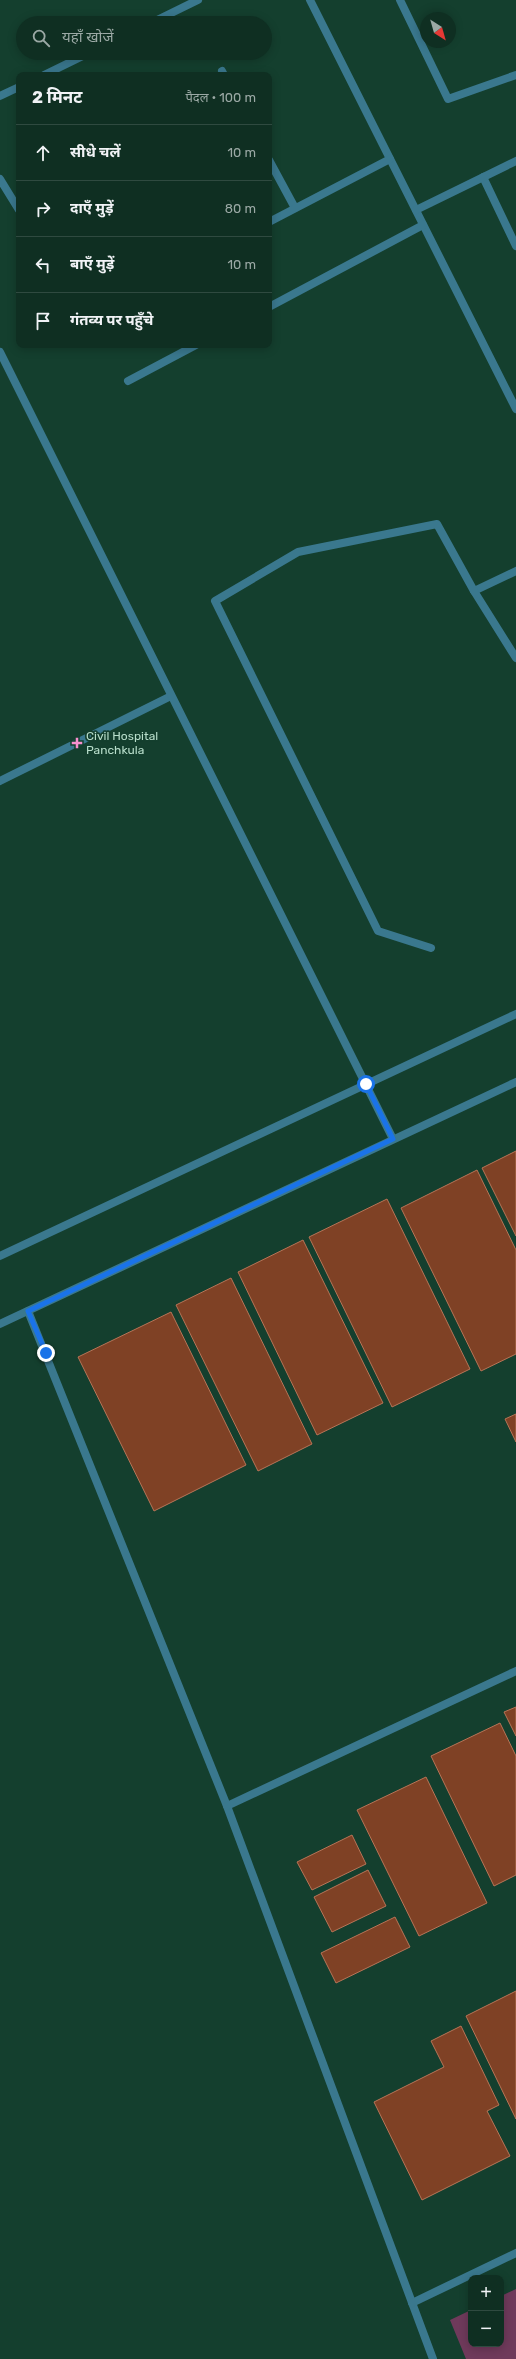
<!DOCTYPE html>
<html lang="hi">
<meta charset="utf-8">
<style>
body{margin:0;font-family:Rubik,"Noto Sans Devanagari",sans-serif;background:#1d3b2f;color:#f1f3f6}
.controls{position:absolute;right:12px;bottom:12px;display:grid;overflow:hidden;border-radius:8px;box-shadow:0 2px 10px #0003}
.controls button{width:36px;height:36px;display:grid;place-items:center;padding:0;border:0;border-bottom:1px solid #2f4a40;background:#0f2f22;color:#f1f3f6;font:20px sans-serif}
.compass{position:absolute;left:420px;top:12px;width:36px;height:36px;border-radius:50%;background:#0f2f22;box-shadow:0 2px 10px #0003;rotate:143deg}
.stop{position:absolute;width:12px;height:12px;margin:-9px;border:3px solid #1a73e8;border-radius:50%;background:#fff}
.stop.end{background:#1a73e8;border-color:#fff;box-shadow:0 1px 4px #0008}
.list{margin:0;padding:0;list-style:none}
h2{display:flex;justify-content:space-between;align-items:center;height:52px;margin:0;padding:0 16px;font-size:17px}
h2 small{font-size:13px;font-weight:400;color:#9ba9a5}
.list li{display:grid;grid-template-columns:26px 1fr auto;gap:12px;align-items:center;box-sizing:border-box;height:56px;padding:0 16px;border-top:1px solid #2f4a40}
.list b{display:block;font-size:15px;white-space:nowrap}
.list em{font-size:13px;font-style:normal;color:#9ba9a5}
.icon{flex:none;width:22px;height:22px;fill:none;stroke:currentColor;stroke-width:2;stroke-linecap:round;stroke-linejoin:round}
.map{position:relative;flex:none;width:516px;height:2359px;overflow:hidden}
.search{position:absolute;background:#0f2f22;box-shadow:0 2px 10px #0003;left:16px;top:16px;width:256px;height:44px;display:flex;align-items:center;gap:10px;box-sizing:border-box;padding:0 14px;border-radius:22px;color:#9ba9a5;font-size:15px}
.panel{position:absolute;background:#0f2f22;box-shadow:0 2px 10px #0003;left:16px;top:72px;width:256px;height:276px;border-radius:8px}
.map>svg:first-child{display:block}
</style>
<div class="map">
<svg width="516" height="2359" viewBox="0 0 516 2359">
<rect width="100%" height="100%" fill="#143f2e"/>
<polygon fill="#6f3a5b" points="516,2289 516,2359 466,2359 450,2320 471,2310 471,2344 501,2344 501,2296"/>
<g fill="#7f4125" stroke="#b77457">
<polygon points="516,1151 516,1236 482,1168"/>
<polygon points="477,1170 516,1250 516,1354 481,1371 401,1208"/>
<polygon points="387,1199 470,1369 392,1407 309,1237"/>
<polygon points="303,1240 383,1403 317,1435 238,1272"/>
<polygon points="231,1278 312,1444 258,1471 176,1305"/>
<polygon points="171,1312 246,1465 154,1511 78,1357"/>
<polygon points="516,1414 516,1442 505,1419"/>
<polygon points="516,1707 516,1736 504,1712"/>
<polygon points="500,1723 516,1756 516,1875 494,1886 431,1756"/>
<polygon points="426,1777 487,1903 419,1936 357,1810"/>
<polygon points="352,1835 366,1864 312,1890 297,1862"/>
<polygon points="368,1870 386,1906 332,1932 314,1897"/>
<polygon points="395,1917 410,1947 336,1983 321,1953"/>
<polygon points="516,1991 516,2119 466,2016"/>
<polygon points="461,2026 499,2105 487,2111 510,2156 422,2200 374,2102 444,2067 431,2041"/>
</g>
<g fill="none" stroke-linecap="round" stroke-linejoin="round">
<g stroke="#3a788e" stroke-width="8">
<polyline points="310,0 516,409"/>
<polyline points="400,0 448,99 516,75"/>
<polyline points="151,23 198,0"/>
<polyline points="222,71 224,75"/>
<polyline points="44,75 89,53"/>
<polyline points="0,96 19,87"/>
<polyline points="269,160 295,208"/>
<polyline points="483,177 516,246"/>
<polyline points="0,179 19,210"/>
<polyline points="416,210 516,161"/>
<polyline points="269,222 390,159"/>
<polyline points="269,307 423,225"/>
<polyline points="128,381 196,345"/>
<polyline points="474,591 516,571"/>
<polyline points="0,781 171,696"/>
<polyline points="431,948 378,931 215,601 298,552 437,524 474,591 516,658"/>
</g>
<g stroke="#3a788e" stroke-width="8">
<polyline points="0,352 393,1139"/>
<polyline points="0,1256 516,1014"/>
<polyline points="28,1311 227,1806 433,2359"/>
<polyline points="0,1324 516,1082"/>
<polyline points="227,1806 516,1671"/>
<polyline points="412,2303 516,2253"/>
</g>
</g>
<g fill="none" stroke-linecap="round" stroke-linejoin="round">
<polyline stroke="#1a73e8" stroke-width="5" points="46,1353 28,1311 393,1139 366,1084"/>
</g>
<path fill="#f790ce" stroke="#143f2e" stroke-width="1.5" d="M75 737h4v4h4v4h-4v4h-4v-4h-4v-4h4z"/>
<g text-anchor="middle" dominant-baseline="central" stroke-width="3.5" stroke-linejoin="round" paint-order="stroke">
<g font-size="12" fill="#b8decb" stroke="#143f2e" text-anchor="start">
<text x="86" y="736">Civil Hospital<tspan x="86" dy="14">Panchkula</tspan></text>
</g>
</g>
</svg>
<div class="controls">
<button>+</button>
<button>−</button>
</div>
<svg class="compass" viewBox="-18 -18 36 36"><path d="M0-13l5 13h-10z" fill="#e53935"/><path d="M0 13l5-13h-10z" fill="#9ba9a5"/></svg>
<div class="stop" style="left:366px;top:1084px"></div>
<div class="stop end" style="left:46px;top:1353px"></div>
<div class="search"><svg class="icon" aria-label="search" viewBox="0 0 24 24"><circle cx="10" cy="10" r="6"/><path d="M15 15l6 6"/></svg>यहाँ खोजें</div>
<section class="panel">
<h2>2 मिनट<small>पैदल · 100 m</small></h2>
<ul class="list">
<li><svg class="icon" aria-label="ahead" viewBox="0 0 24 24"><path d="M12 20V5M6 11l6-6 6 6"/></svg><div><b>सीधे चलें</b></div><em>10 m</em></li>
<li><svg class="icon" aria-label="right" viewBox="0 0 24 24"><path d="M7 20v-9h11M14 6l5 5-5 5"/></svg><div><b>दाएँ मुड़ें</b></div><em>80 m</em></li>
<li><svg class="icon" aria-label="left" viewBox="0 0 24 24"><path d="M17 20v-9H6M10 6l-5 5 5 5"/></svg><div><b>बाएँ मुड़ें</b></div><em>10 m</em></li>
<li><svg class="icon" aria-label="arrive" viewBox="0 0 24 24"><path d="M6 21V4h12l-3 4 3 4H6"/></svg><div><b>गंतव्य पर पहुँचे</b></div></li>
</ul>
</section>
</div>
